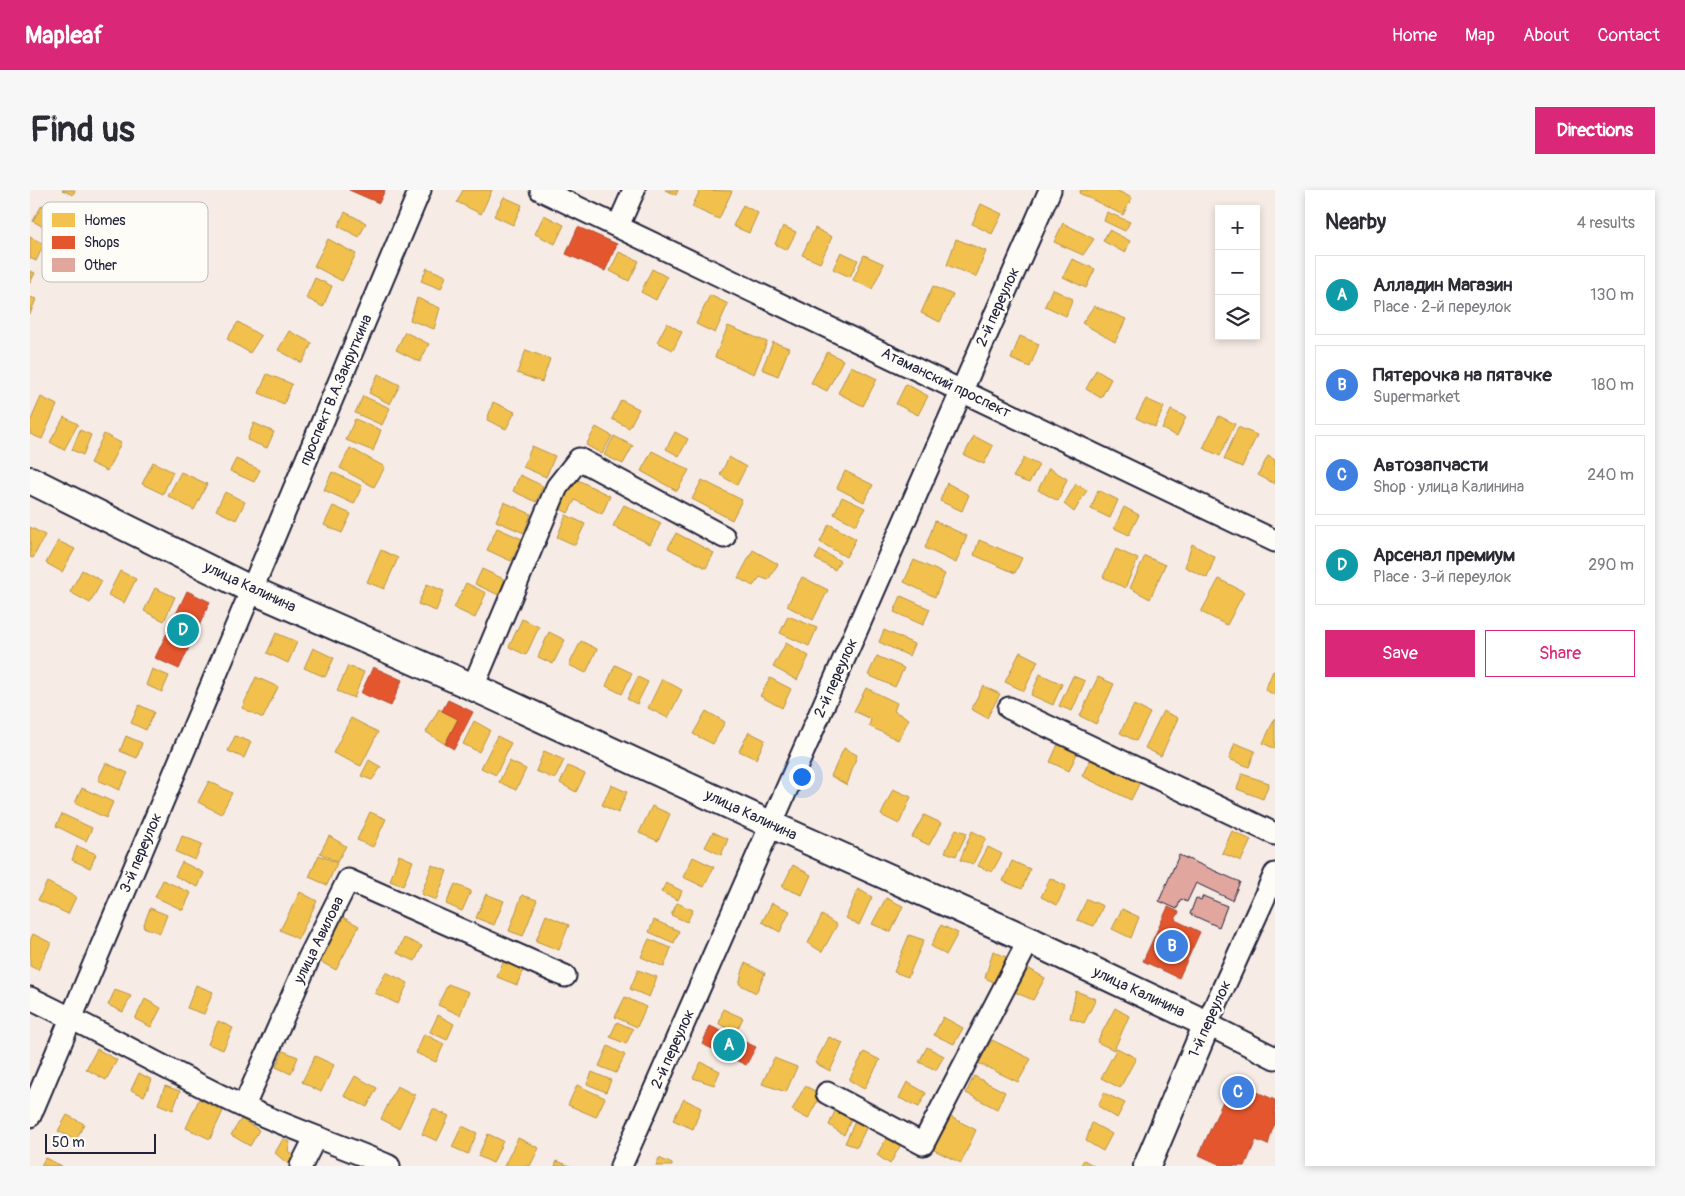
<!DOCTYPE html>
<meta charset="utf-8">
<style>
body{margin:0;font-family:Pangolin,sans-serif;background:#f7f7f7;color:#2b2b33}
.controls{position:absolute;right:15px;top:15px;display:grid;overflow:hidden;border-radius:0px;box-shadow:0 2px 8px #0003}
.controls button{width:45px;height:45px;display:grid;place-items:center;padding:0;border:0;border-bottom:1px solid #e1e1e2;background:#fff;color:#2b2b33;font:25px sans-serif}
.scale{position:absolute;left:15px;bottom:12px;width:111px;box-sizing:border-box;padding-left:5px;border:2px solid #22223b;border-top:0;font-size:14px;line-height:18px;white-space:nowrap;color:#22223b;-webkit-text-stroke:4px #fdfcf7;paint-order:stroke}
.you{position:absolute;left:771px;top:586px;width:18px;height:18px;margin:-12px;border:4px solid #fff;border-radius:50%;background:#1a73e8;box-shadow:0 0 0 8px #1a73e833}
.badge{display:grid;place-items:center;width:32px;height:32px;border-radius:50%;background:#db2777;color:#fff;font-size:16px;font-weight:700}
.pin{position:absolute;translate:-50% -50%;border:2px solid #fff;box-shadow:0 1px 5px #0006}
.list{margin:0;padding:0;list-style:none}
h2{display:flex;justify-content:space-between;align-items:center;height:65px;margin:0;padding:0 20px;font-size:21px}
h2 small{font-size:16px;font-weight:400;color:#7c7c81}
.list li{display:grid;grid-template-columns:32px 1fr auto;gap:15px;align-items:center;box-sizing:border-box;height:80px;margin:0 10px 10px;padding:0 10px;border:1px solid #e1e1e2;border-radius:0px}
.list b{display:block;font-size:19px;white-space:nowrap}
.list p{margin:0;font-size:16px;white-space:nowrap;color:#7c7c81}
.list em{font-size:16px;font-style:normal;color:#7c7c81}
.actions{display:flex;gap:10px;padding:15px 20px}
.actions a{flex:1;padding:11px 0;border:1px solid #db2777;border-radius:0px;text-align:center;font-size:18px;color:#db2777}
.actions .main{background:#db2777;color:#fff}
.icon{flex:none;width:28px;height:28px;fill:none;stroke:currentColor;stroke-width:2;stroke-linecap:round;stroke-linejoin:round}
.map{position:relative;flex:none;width:1245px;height:976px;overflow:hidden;border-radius:0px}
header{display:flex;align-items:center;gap:30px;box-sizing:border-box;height:70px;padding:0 25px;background:#db2777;color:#fff}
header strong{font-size:24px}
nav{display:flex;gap:28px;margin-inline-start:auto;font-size:18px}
.intro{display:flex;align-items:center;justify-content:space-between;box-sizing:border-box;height:120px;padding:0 30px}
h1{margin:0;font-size:35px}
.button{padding:12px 22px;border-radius:0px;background:#db2777;color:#fff;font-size:18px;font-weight:700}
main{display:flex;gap:30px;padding:0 30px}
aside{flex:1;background:#fff;border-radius:0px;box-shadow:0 2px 8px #0003}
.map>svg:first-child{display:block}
</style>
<header>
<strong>Mapleaf</strong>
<nav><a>Home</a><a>Map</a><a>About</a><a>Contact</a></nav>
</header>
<div class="intro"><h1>Find us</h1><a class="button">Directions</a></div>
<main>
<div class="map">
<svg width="1245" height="976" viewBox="0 0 1245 976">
<rect width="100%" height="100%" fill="#f7ebe5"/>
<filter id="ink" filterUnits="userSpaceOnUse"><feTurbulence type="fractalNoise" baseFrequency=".02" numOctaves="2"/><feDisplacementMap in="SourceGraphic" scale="10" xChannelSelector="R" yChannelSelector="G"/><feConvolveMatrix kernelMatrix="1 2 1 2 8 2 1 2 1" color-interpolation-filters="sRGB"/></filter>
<g filter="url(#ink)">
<g fill="#f2c14e" stroke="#b49148">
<polygon points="32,0 45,0 43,5"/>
<polygon points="433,0 462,0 451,24 427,12"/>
<polygon points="635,0 648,0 646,5"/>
<polygon points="670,0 702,1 689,29 662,17"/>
<polygon points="1051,0 1086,0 1102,8 1093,25 1049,3"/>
<polygon points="474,7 492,15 483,35 464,26"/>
<polygon points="951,14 972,24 962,44 942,34"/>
<polygon points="12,15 34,28 25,44 3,31"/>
<polygon points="713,15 728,23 719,43 703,36"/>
<polygon points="315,22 336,33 329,47 308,36"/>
<polygon points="1077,22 1100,32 1095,41 1074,31"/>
<polygon points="514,25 534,35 525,54 505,44"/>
<polygon points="1033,33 1064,49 1053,65 1024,52"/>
<polygon points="753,36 766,42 757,60 745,54"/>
<polygon points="785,38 802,47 790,73 772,65"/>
<polygon points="1079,40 1100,51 1095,63 1073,51"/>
<polygon points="0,47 14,54 6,71 0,68"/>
<polygon points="298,49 326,64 312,91 284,76"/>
<polygon points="926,49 956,61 946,87 917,75"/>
<polygon points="589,62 609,71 599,91 580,81"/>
<polygon points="811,62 828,70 820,87 803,79"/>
<polygon points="834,65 854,74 842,99 823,90"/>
<polygon points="1042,69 1065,79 1056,98 1033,87"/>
<polygon points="397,78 416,86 411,99 391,91"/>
<polygon points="622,79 637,87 626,110 611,102"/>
<polygon points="0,81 5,83 0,93"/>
<polygon points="285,88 302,96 293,117 276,108"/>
<polygon points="903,96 923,105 910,132 891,123"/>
<polygon points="1022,99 1043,109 1036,126 1015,116"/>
<polygon points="680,105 698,114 685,143 666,134"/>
<polygon points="0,107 6,109 0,124"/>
<polygon points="387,108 410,118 404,139 380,130"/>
<polygon points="1064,116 1096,129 1085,152 1052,133"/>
<polygon points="208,132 231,146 220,163 197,149"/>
<polygon points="637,133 652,142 643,160 627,152"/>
<polygon points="698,136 737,152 724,184 685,167"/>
<polygon points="259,141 282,153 272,173 248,160"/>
<polygon points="375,142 399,154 390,172 366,160"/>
<polygon points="990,146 1009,154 1000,177 981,169"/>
<polygon points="743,152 759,158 748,186 732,179"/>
<polygon points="496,160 520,169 512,192 487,183"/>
<polygon points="797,162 813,170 797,201 781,193"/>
<polygon points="821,176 847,189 833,216 808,203"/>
<polygon points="1066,180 1081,189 1071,208 1056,199"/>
<polygon points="237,184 262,194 254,214 229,203"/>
<polygon points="348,184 370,195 360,214 339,203"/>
<polygon points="876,194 898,206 888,225 866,214"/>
<polygon points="333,206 360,218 352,235 325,223"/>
<polygon points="11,207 27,215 12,249 0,244 0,232"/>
<polygon points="1116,209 1134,217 1125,237 1106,228"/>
<polygon points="591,210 609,219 599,238 582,229"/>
<polygon points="463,212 485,222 476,239 457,230"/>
<polygon points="1141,220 1156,227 1147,246 1132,239"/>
<polygon points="1189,226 1205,234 1190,266 1173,258"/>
<polygon points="34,227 48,234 34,260 20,252"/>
<polygon points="325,229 351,240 343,261 316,250"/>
<polygon points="224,233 244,242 237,258 217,250"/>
<polygon points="566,237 582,246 572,264 556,255"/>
<polygon points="1208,237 1227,245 1212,277 1194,269"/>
<polygon points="50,240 61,245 53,265 42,260"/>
<polygon points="645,242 658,249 649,266 636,259"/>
<polygon points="74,244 91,253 77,281 60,273"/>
<polygon points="584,246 603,256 593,274 574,265"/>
<polygon points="944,246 963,256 954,274 934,265"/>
<polygon points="502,256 525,266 516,287 493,277"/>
<polygon points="320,258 355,277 344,297 310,278"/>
<polygon points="622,261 659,280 647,301 611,281"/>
<polygon points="1238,266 1245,270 1245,294 1228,285"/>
<polygon points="699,267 716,277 707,295 690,285"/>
<polygon points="994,268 1009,275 999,293 983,287"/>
<polygon points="206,269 230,280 224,292 200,281"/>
<polygon points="123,272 143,282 133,304 112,294"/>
<polygon points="1019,278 1037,289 1028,311 1008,300"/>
<polygon points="815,281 843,295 834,312 807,298"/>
<polygon points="151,282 177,294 164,320 138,306"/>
<polygon points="302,282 332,296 324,314 294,300"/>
<polygon points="490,285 513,296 506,312 483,301"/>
<polygon points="542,287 580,306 572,324 545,310 538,323 527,317"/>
<polygon points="672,290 712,310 702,330 662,309"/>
<polygon points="917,293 939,305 932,321 910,311"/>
<polygon points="1046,294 1057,300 1044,322 1034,314"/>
<polygon points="1068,300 1088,310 1080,328 1061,319"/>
<polygon points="195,302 215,312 206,330 186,320"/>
<polygon points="812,307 835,318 826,335 804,324"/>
<polygon points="474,312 501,324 494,343 466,331"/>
<polygon points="594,315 631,333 620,354 583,336"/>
<polygon points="303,316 321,324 312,343 294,335"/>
<polygon points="1094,317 1109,325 1099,345 1084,338"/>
<polygon points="536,325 555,334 545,355 527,347"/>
<polygon points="905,331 937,346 926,373 895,358"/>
<polygon points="799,334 826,349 816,367 790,352"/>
<polygon points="0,337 15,345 3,368 0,367"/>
<polygon points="467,338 492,349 481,371 457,360"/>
<polygon points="646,343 684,363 676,378 638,358"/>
<polygon points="949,350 992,368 985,383 944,365"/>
<polygon points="28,351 45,359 32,382 16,373"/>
<polygon points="1162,354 1185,367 1177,388 1155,377"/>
<polygon points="1086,359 1108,369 1095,398 1073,387"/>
<polygon points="351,360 368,368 354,399 337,392"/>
<polygon points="723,360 748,374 738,390 730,387 723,396 708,388"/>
<polygon points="790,360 810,371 805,380 785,369"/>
<polygon points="1115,366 1135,375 1120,409 1100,398"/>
<polygon points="884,370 915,384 905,407 874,392"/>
<polygon points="452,379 480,392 473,407 445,394"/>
<polygon points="52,380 72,391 60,413 40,402"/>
<polygon points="90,381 106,389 94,413 78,405"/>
<polygon points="772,387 798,400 783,430 757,416"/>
<polygon points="1189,389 1214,402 1197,435 1171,422"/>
<polygon points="436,393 456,403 445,428 424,418"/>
<polygon points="397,394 414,401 406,421 388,414"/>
<polygon points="125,398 145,407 134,431 114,421"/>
<polygon points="871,406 900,419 893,435 864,422"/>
<polygon points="758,426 787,438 779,456 750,443"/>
<polygon points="492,429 509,437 496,465 479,457"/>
<polygon points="854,440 884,454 879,466 849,452"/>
<polygon points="519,442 535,450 523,474 508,467"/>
<polygon points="246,443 267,452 258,473 237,463"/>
<polygon points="551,451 567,459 556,483 539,475"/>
<polygon points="756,453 779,466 767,490 743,477"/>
<polygon points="283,458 304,468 295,487 274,478"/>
<polygon points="990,462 1008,471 994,501 975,492"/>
<polygon points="847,466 874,478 865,497 838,485"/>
<polygon points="585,475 602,483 592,504 576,496"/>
<polygon points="318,476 334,482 324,508 307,501"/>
<polygon points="122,479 139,486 132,502 116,495"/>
<polygon points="1243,481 1245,482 1245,505 1235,500"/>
<polygon points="1010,484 1032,494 1023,515 1001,505"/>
<polygon points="1043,486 1055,491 1042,521 1029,516"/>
<polygon points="226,487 248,497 233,528 212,518"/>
<polygon points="608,487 618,492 607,514 597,509"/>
<polygon points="1068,487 1084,494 1066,534 1050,526"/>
<polygon points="740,488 761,499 752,518 730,506"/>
<polygon points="632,489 652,500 638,528 618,518"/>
<polygon points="953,496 970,504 957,528 941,519"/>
<polygon points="836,498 867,513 864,521 879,529 868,550 839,536 841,529 824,521"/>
<polygon points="109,515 124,522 116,540 101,533"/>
<polygon points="1104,515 1120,523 1106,551 1090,543"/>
<polygon points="409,519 428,529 415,554 396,542"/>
<polygon points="676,521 695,532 683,554 663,544"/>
<polygon points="1133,521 1148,528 1131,566 1115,558"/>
<polygon points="321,528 348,542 331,576 303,563"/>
<polygon points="1245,528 1245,559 1233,553"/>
<polygon points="444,531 460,540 449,562 433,554"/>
<polygon points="719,542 735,550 726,569 709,561"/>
<polygon points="96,546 112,553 107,568 90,561"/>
<polygon points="205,546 221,552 214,568 198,561"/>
<polygon points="467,546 481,553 466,585 451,578"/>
<polygon points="1030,550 1049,559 1039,581 1020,572"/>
<polygon points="1205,553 1225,561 1219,577 1199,569"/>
<polygon points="814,558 827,565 817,595 801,586"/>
<polygon points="514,561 534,570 525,589 506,581"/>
<polygon points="1062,566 1111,590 1101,610 1052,586"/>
<polygon points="339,570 351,577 342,590 331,586"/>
<polygon points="479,571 496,579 486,600 469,592"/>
<polygon points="76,573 98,583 89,600 68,590"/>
<polygon points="538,576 555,584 546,602 530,593"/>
<polygon points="1212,584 1239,593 1233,609 1207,599"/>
<polygon points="179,591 202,603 191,624 168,612"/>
<polygon points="581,595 597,602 588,623 572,615"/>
<polygon points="52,598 83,612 76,628 45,613"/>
<polygon points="863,599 881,607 869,634 851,625"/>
<polygon points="622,616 640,624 628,651 609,643"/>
<polygon points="340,622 356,629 343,657 327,650"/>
<polygon points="32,624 62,638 56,651 26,636"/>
<polygon points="894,625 911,633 899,655 882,647"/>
<polygon points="926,639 937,643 926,666 915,662"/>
<polygon points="942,641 956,648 943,674 930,670"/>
<polygon points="1202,641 1221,650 1211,671 1192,663"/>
<polygon points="683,642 698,649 691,665 675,657"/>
<polygon points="152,646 172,654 165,670 146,662"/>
<polygon points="299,646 316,656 307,672 290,663"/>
<polygon points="47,656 66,664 60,678 42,670"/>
<polygon points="958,657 972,664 962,682 948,676"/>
<polygon points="289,665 307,673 297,695 279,687"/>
<polygon points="369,665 383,671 373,696 360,691"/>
<polygon points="663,667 684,677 674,697 653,687"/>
<polygon points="982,671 1000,679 992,699 973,691"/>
<polygon points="152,672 174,683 168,697 145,686"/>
<polygon points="402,675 417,681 406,710 391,704"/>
<polygon points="763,675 781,685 772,705 752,697"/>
<polygon points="1020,688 1036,696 1027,715 1011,707"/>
<polygon points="133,690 161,703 153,720 125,707"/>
<polygon points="17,692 46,707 38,724 8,710"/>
<polygon points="636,693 652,701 648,710 631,702"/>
<polygon points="425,694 441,701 432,721 416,714"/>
<polygon points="828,699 842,707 829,735 816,728"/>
<polygon points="270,702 287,711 268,749 250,740"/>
<polygon points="456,704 474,711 464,735 446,728"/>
<polygon points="492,705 507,710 493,746 479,741"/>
<polygon points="856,708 873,716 861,742 842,734"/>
<polygon points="1057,709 1073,716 1064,736 1047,730"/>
<polygon points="647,713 663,720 657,732 641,725"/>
<polygon points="742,713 760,721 750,742 732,732"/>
<polygon points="120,718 137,725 130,743 113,737"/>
<polygon points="1092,719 1109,727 1101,748 1082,739"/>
<polygon points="305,723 329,736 306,780 282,767"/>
<polygon points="516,725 539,735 529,760 506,751"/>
<polygon points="792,725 807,735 792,762 778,753"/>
<polygon points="624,730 649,741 644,753 619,742"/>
<polygon points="911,735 928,743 916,765 901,756"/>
<polygon points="3,744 21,753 8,780 0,776 0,751"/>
<polygon points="879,745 894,750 878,787 864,782"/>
<polygon points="374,748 392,756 385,771 367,763"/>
<polygon points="619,749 641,758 634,777 611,767"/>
<polygon points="963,761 976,767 966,793 955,788"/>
<polygon points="475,767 495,775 487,795 467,787"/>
<polygon points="715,773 735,783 726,803 709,794"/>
<polygon points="996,777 1015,788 1003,810 982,801"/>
<polygon points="608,780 627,787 619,807 600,799"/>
<polygon points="356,782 378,793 368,814 345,803"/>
<polygon points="418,794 439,802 430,825 408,815"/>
<polygon points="166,795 183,802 174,824 157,818"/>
<polygon points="85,800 101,806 93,822 78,815"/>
<polygon points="1046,801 1066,809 1054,833 1040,828"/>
<polygon points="595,807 616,817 607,837 585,827"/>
<polygon points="115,809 131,818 121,837 105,829"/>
<polygon points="1085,818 1099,826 1084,860 1067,852"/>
<polygon points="693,819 713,828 706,842 689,834"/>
<polygon points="408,825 424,834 417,850 400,842"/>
<polygon points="913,827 933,838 924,854 904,845"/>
<polygon points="188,831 203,838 193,860 178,854"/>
<polygon points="587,832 603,839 596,854 580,847"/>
<polygon points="394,844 414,854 406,872 386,863"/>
<polygon points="799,847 813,853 800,881 785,873"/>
<polygon points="962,850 1001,869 988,892 948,873"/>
<polygon points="578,856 595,865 586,883 569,876"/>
<polygon points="897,857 914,866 906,880 889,872"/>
<polygon points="1087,858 1106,868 1090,898 1071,888"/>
<polygon points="67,859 87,870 76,890 56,879"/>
<polygon points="253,861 268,867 261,884 246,877"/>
<polygon points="834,862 850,870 834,899 819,890"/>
<polygon points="285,866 304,875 291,902 272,892"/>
<polygon points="744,868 767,877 756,902 732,894"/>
<polygon points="671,872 690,881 684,895 663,888"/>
<polygon points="562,882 581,890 576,902 557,894"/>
<polygon points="109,883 122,890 114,906 101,900"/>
<polygon points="325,886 347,898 337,917 314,906"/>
<polygon points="944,886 975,902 967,919 936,903"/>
<polygon points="877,892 896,903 889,917 869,908"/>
<polygon points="547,895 575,908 566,927 538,915"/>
<polygon points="135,896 150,901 143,920 128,914"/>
<polygon points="367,896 385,905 369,938 351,929"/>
<polygon points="775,896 791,904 778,929 762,920"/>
<polygon points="1074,903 1095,913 1087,928 1068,916"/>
<polygon points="169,909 193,921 180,949 156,938"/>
<polygon points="654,909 671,918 663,939 643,930"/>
<polygon points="809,912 825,921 814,945 799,935"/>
<polygon points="403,919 419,926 407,951 392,944"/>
<polygon points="37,925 54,934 46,950 28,941"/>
<polygon points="828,925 840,930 827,957 815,953"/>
<polygon points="919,926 946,940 931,973 902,959"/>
<polygon points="211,929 229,940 220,956 201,945"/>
<polygon points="1062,933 1082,944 1073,961 1056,951"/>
<polygon points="432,936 447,943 438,964 422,957"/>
<polygon points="861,940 875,947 860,974 847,965"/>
<polygon points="458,944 473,951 463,973 448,966"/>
<polygon points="488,948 509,958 500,976 474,976"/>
<polygon points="253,949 260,952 258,961 264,966 258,974 245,963"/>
<polygon points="15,968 32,976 11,976"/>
<polygon points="629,968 642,974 642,976 626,976"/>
<polygon points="1054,970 1064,976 1050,976"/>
<polygon points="527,971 540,976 525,976"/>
</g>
<g fill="#e4572e" stroke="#aa4732">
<polygon points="319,0 355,0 349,13"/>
<polygon points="548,37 587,54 575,81 536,64"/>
<polygon points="157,401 180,412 149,479 125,468"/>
<polygon points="343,477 372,490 361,516 331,503"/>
<polygon points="418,510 443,522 424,559 415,554 428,529 412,521"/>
<polygon points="1138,717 1149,722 1145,730 1170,742 1149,788 1113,771"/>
<polygon points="680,836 726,857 716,875 672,854"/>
<polygon points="1202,891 1245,910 1245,934 1242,940 1238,955 1226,950 1215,976 1193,976 1169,965"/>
</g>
<g fill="#e1a79f" stroke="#22223b">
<polygon points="1149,665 1210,692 1202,710 1166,693 1157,712 1151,709 1147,719 1129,711"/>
<polygon points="1173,706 1197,716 1189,737 1160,724 1166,708 1171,710"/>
</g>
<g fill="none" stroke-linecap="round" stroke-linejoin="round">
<g stroke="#22223b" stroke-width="25">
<g id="minor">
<polyline points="511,0 1245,351"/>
<polyline points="588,36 604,0"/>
<polyline points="443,497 527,297 549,269 694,347"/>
<polyline points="979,518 1245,644"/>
<polyline points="1245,684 1177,834 1245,868"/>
<path d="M0,808C72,842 142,883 214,917C261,939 311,955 359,976"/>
<polyline points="797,903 893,954 999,750"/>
<polyline points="214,916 279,768 318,690 535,786"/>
<polyline points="0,926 390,0"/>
<polyline points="271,976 285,948"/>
<polyline points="591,976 1020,0"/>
</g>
</g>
<g stroke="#22223b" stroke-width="30">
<polyline id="major" points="0,290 222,400 443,497 742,635 999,750 1177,834 1117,976"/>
</g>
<use href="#minor" stroke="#fdfcf7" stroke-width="21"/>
<use href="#major" stroke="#fdfcf7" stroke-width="26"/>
</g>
</g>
<g text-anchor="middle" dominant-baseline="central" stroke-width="5" stroke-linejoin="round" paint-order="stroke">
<g font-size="15" fill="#22223b" stroke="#fdfcf7">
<text transform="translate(968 117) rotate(-66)">2-й переулок</text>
<text transform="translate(916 193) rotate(26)">Атаманский проспект</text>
<text transform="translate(306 200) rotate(-67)">проспект В.А.Закруткина</text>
<text transform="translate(220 397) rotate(25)">улица Калинина</text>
<text transform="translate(806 488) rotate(-66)">2-й переулок</text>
<text transform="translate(721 625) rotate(25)">улица Калинина</text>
<text transform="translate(111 663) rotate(-67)">3-й переулок</text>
<text transform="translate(289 750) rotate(-64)">улица Авилова</text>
<text transform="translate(1109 802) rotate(25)">улица Калинина</text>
<text transform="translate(1180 829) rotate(-66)">1-й переулок</text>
<text transform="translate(643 859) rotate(-66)">2-й переулок</text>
</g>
</g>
<rect x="12" y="12" width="166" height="80" rx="8" fill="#fdfcf7" stroke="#bbbbbf" stroke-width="1"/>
<rect x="22" y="23" width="23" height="14" fill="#f2c14e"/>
<rect x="22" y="46" width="23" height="13" fill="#e4572e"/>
<rect x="22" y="68" width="23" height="14" fill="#e1a79f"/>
<g font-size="14" fill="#22223b">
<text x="54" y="35">Homes</text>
<text x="54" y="57">Shops</text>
<text x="54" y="80">Other</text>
</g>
</svg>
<div class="controls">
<button>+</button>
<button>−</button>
<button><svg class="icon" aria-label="layers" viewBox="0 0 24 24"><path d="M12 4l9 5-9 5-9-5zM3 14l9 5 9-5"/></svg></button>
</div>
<div class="scale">50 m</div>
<div class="you"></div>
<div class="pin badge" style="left:699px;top:855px;background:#0f9aa8">A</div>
<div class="pin badge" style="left:1142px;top:756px;background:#3f7fe0">B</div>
<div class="pin badge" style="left:1208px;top:902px;background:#3f7fe0">C</div>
<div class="pin badge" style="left:153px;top:440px;background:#0f9aa8">D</div>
</div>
<aside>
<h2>Nearby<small>4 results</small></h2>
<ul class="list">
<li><span class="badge" style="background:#0f9aa8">A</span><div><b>Алладин Магазин</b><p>Place · 2-й переулок</p></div><em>130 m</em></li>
<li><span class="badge" style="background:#3f7fe0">B</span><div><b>Пятерочка на пятачке</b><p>Supermarket</p></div><em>180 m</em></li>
<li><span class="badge" style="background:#3f7fe0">C</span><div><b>Автозапчасти</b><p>Shop · улица Калинина</p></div><em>240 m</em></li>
<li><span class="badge" style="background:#0f9aa8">D</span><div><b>Арсенал премиум</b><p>Place · 3-й переулок</p></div><em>290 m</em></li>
</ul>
<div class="actions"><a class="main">Save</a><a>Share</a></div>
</aside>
</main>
